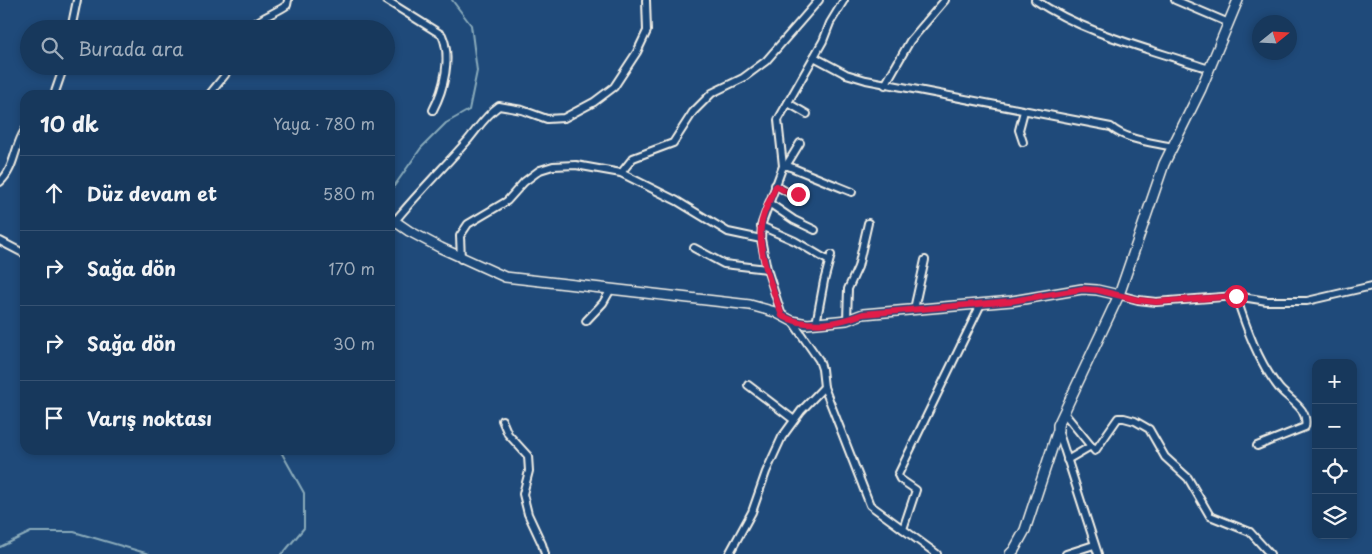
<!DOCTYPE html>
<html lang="tr">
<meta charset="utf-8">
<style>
body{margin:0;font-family:"Playpen Sans",sans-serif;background:#203f62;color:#f1f3f6}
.controls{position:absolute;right:15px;bottom:15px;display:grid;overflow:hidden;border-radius:10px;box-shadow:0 2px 8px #0003}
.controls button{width:45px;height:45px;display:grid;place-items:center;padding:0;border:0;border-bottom:1px solid #365272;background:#17385c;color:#f1f3f6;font:25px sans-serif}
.compass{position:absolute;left:1252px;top:15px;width:45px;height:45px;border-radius:50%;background:#17385c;box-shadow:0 2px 8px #0003;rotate:72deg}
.stop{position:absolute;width:15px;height:15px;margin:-11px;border:4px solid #e11d48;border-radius:50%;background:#fff}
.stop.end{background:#e11d48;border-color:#fff;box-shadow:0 1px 5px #0008}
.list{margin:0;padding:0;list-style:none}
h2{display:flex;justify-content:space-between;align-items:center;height:65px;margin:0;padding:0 20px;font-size:21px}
h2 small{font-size:16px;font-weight:400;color:#9eacbb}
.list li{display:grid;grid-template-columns:32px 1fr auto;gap:15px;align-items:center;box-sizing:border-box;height:75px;padding:0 20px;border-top:1px solid #365272}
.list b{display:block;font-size:19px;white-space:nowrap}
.list em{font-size:16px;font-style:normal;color:#9eacbb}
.icon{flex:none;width:28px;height:28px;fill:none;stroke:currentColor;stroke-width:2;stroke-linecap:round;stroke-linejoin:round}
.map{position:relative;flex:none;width:1372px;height:554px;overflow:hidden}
.search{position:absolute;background:#17385c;box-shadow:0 2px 8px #0003;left:20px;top:20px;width:375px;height:55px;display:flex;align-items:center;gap:12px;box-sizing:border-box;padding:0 18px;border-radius:28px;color:#9eacbb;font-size:19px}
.panel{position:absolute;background:#17385c;box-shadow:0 2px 8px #0003;left:20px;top:90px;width:375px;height:365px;border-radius:15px}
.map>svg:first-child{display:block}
</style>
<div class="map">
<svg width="1372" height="554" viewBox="0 0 1372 554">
<rect width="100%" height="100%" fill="#1f4a7a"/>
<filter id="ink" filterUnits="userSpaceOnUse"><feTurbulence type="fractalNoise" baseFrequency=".02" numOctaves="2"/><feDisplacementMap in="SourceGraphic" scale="10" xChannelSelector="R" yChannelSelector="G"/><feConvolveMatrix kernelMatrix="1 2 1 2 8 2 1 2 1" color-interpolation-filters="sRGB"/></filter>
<g filter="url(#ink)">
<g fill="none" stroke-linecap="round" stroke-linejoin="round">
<g stroke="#89aaba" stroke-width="2">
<polyline points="390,192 421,148 446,123 469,110 477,71 471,25 452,0"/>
<polyline points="280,450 304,493 304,528 285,551 281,554"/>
<polyline points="0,547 31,532 74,532 149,554"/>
</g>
<g stroke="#f4f1e8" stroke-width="10">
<g id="street">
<path d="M386,0L442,35C452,57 444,89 433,110"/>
<path d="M1035,0C1087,35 1151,49 1209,69"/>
<polyline points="1175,0 1229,23"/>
<polyline points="71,29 77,0"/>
<path d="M249,29C258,18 276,13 287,5L288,0"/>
<path d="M814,57L846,74L866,80L1111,127C1128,141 1152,142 1173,147"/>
<polyline points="885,85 910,41 945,0"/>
<polyline points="54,95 64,66"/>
<polyline points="209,95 225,75 229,66"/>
<polyline points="788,103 807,114"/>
<polyline points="1023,142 1019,130 1024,111"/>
<polyline points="783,166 788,166 852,192"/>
<polyline points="786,166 800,143"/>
<polyline points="621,173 633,158 673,143 693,112 712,93 743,78 766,61 819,0"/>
<path d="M0,182C15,169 14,146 25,130"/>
<polyline points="775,185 794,196 800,194"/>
<polyline points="769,203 794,220 815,230"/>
<path d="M395,221C418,193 444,167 468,140C478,128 486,115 499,106L522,110L547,119L564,118L594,102L614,87L637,52L647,31L646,0"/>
<polyline points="761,226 795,241 829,261"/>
<polyline points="0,241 25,254"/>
<polyline points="694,248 724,264 767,269"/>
<polyline points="461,259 460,236 468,224 507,201 524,182 540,170 553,166 576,165 621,173 677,201 728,232 761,239"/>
<polyline points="1119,295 1138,300 1156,302 1236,296 1267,301 1307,301 1372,286"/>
<path d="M1236,296C1246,327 1258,362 1279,388C1290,401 1309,408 1305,427L1257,446"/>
<polyline points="914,309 925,260"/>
<polyline points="782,316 767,269 761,239 762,223 783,166 778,120 823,41 830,23 844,0"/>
<polyline points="847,320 848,289 858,267 868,223"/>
<polyline points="586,321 603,303 611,289"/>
<polyline points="792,321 819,360 822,369 824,387 870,505 937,554"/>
<polyline points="816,324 824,281 831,255"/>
<polyline points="748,385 794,420"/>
<polyline points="1064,413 1095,451 1118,418 1124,418 1135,421 1149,429 1165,457 1188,478 1210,516 1250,532 1270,554"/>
<polyline points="502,420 508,434 528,456 529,471 523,494 528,514 542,544 545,554"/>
<polyline points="1058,430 1098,554"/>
<polyline points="1067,460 1091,446"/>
<polyline points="903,529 916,490 900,479 898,475 981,304"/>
<polyline points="729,554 752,512 766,472 782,437 801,411 824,387"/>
<polyline points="1066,554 1094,545"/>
</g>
</g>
<g stroke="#f4f1e8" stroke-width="12">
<g id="secondary">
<polyline points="390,218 409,231 441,248 505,277 750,305 775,312 792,321 807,324 847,320 863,314 1012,301 1082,289 1097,290 1119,295"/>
<polyline points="1010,554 1014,550 1025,530 1058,430 1058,425 1119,295 1164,164 1201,89 1238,0"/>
</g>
</g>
<use href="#street" stroke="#1f4a7a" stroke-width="6"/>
<use href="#secondary" stroke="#1f4a7a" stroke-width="9"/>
</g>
</g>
<g fill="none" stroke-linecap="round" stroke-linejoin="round" filter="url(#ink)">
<path stroke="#e11d48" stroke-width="6" d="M798,194L794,196L776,186C771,198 762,213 761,226C758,256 773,288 782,316C809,329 836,324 863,314L1012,301L1082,289L1097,290L1138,300L1156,302L1236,296"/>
</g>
</svg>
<div class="controls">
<button>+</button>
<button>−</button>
<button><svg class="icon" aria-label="locate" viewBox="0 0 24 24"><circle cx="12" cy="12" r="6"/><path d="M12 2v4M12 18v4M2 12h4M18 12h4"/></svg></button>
<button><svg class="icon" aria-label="layers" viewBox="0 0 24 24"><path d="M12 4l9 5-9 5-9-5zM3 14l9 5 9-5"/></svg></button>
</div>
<svg class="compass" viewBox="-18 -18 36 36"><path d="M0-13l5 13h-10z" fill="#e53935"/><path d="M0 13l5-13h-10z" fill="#9eacbb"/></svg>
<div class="stop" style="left:1236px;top:296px"></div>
<div class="stop end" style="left:798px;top:194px"></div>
<div class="search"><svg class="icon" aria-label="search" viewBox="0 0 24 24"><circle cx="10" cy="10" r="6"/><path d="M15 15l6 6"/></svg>Burada ara</div>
<section class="panel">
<h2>10 dk<small>Yaya · 780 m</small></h2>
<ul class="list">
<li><svg class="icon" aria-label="ahead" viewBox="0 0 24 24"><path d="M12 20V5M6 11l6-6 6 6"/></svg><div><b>Düz devam et</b></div><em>580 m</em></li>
<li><svg class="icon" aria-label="right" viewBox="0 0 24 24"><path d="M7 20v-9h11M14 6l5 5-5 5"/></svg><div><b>Sağa dön</b></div><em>170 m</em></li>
<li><svg class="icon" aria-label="right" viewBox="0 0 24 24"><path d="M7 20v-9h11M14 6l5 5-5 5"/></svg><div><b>Sağa dön</b></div><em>30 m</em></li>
<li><svg class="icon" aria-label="arrive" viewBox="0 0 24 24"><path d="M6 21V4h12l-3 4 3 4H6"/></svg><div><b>Varış noktası</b></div></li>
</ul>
</section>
</div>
